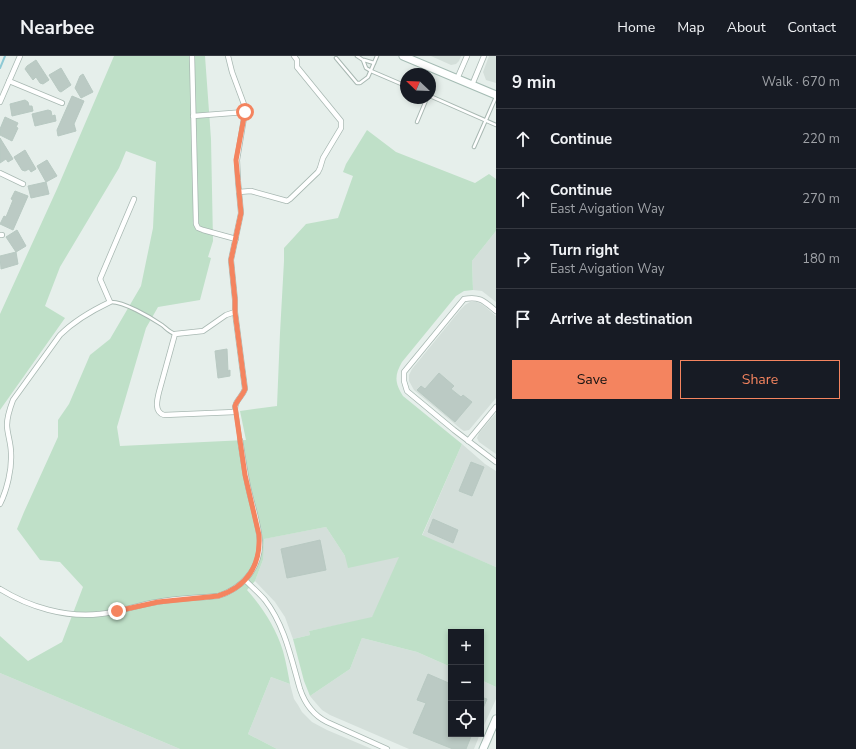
<!DOCTYPE html>
<meta charset="utf-8">
<style>
body{margin:0;font-family:"Nunito Sans",sans-serif;background:#242831;color:#f1f3f6}
.controls{position:absolute;right:12px;bottom:12px;display:grid;overflow:hidden;border-radius:0px;box-shadow:0 2px 6px #0003}
.controls button{width:36px;height:36px;display:grid;place-items:center;padding:0;border:0;border-bottom:1px solid #363941;background:#171b24;color:#f1f3f6;font:20px sans-serif}
.compass{position:absolute;left:400px;top:12px;width:36px;height:36px;border-radius:50%;background:#171b24;box-shadow:0 2px 6px #0003;rotate:293deg}
.stop{position:absolute;width:12px;height:12px;margin:-9px;border:3px solid #f4845f;border-radius:50%;background:#fff}
.stop.end{background:#f4845f;border-color:#fff;box-shadow:0 1px 4px #0008}
.list{margin:0;padding:0;list-style:none}
h2{display:flex;justify-content:space-between;align-items:center;height:52px;margin:0;padding:0 16px;font-size:17px}
h2 small{font-size:13px;font-weight:400;color:#9ea1a6}
.list li{display:grid;grid-template-columns:26px 1fr auto;gap:12px;align-items:center;box-sizing:border-box;height:60px;padding:0 16px;border-top:1px solid #363941}
.list b{display:block;font-size:15px;white-space:nowrap}
.list p{margin:0;font-size:13px;white-space:nowrap;color:#9ea1a6}
.list em{font-size:13px;font-style:normal;color:#9ea1a6}
.actions{display:flex;gap:8px;padding:12px 16px}
.actions a{flex:1;padding:9px 0;border:1px solid #f4845f;border-radius:0px;text-align:center;font-size:14px;color:#f4845f}
.actions .main{background:#f4845f;color:#111}
.icon{flex:none;width:22px;height:22px;fill:none;stroke:currentColor;stroke-width:2;stroke-linecap:round;stroke-linejoin:round}
.map{position:relative;flex:none;width:496px;height:693px;overflow:hidden}
header{display:flex;align-items:center;gap:24px;box-sizing:border-box;height:56px;padding:0 20px;background:#171b24;border-bottom:1px solid #363941}
header strong{font-size:19px}
nav{display:flex;gap:22px;margin-inline-start:auto;font-size:14px}
main{display:flex}
aside{flex:1;background:#171b24}
.map>svg:first-child{display:block}
</style>
<header>
<strong>Nearbee</strong>
<nav><a>Home</a><a>Map</a><a>About</a><a>Contact</a></nav>
</header>
<main>
<div class="map">
<svg width="496" height="693" viewBox="0 0 496 693">
<rect width="100%" height="100%" fill="#e6efeb"/>
<g fill="#d4dfda">
<polygon points="431,0 461,0 459,5 456,8 451,9"/>
<polygon points="489,0 496,0 496,27 486,24 483,16"/>
<polygon points="496,175 496,246 482,235 473,234 472,205"/>
<polygon points="470,246 477,246 483,249 496,260 496,342 469,374 464,375 461,373 414,334 409,325 409,319 412,313 461,253 465,249"/>
<polygon points="496,357 496,398 479,386 477,382 479,377"/>
<polygon points="462,388 485,408 496,415 496,511 422,480"/>
<polygon points="326,471 345,500 400,501 372,562 309,575 310,579 293,583 285,561 275,546 255,525 263,504 263,483"/>
<polygon points="362,582 417,596 451,611 451,678 480,678 474,693 409,693 330,659 322,654 315,646 310,640 350,613"/>
<polygon points="0,617 57,641 180,693 0,693"/>
<polygon points="271,621 290,628 294,643 298,649 302,656 312,666 327,674 372,693 277,693 248,678"/>
<polygon points="481,624 496,631 496,643 481,676"/>
</g>
<path fill="#bfe0c8" d="M114,0H205L211,83L213,185L208,201L211,202L200,244L158,251L146,272L117,371L120,390L246,384L240,355L277,350L280,277L284,205V192L306,168L338,162L353,120L343,116L346,108L367,74L396,96L475,127L489,118L496,123V175L472,205L473,234L464,235L456,240L402,306C394,320 395,327 403,340L462,388L422,479L496,511V631L481,624V576H451V611L417,596L362,582L350,613L310,640L304,625L293,583L310,579L309,575L372,561L399,501L348,512L345,500L326,471L264,483L263,504L255,525L247,534C263,552 276,572 283,595C286,606 288,617 290,628L271,621L248,678L277,693H180L0,617V580L28,605L62,586L83,531L60,506L40,504L17,473L24,456L58,381V364L69,348L90,299L110,283L141,230L153,172L156,106L126,95L119,112L60,211L45,250L65,262L0,354V258L57,133Z"/>
<g fill="none" stroke-linecap="round" stroke-linejoin="round">
<polyline stroke="#8ec9d4" stroke-width="2" points="0,12 5,0"/>
</g>
<g fill="#bbcac4" stroke="#b8c9c2">
<polygon points="36,4 49,24 43,28 40,27 36,21 33,24 25,13 27,10"/>
<polygon points="61,12 71,29 61,36 59,35 49,19"/>
<polygon points="83,18 93,36 81,42 75,32 80,20"/>
<polygon points="72,40 84,45 74,68 76,75 58,80 57,74"/>
<polygon points="25,44 28,46 29,50 32,50 33,55 12,60 10,48"/>
<polygon points="48,54 51,55 52,60 55,59 56,65 35,70 32,58"/>
<polygon points="5,61 18,67 16,71 18,72 12,85 0,79 0,73"/>
<polygon points="0,82 13,103 8,106 6,103 0,107"/>
<polygon points="25,94 36,113 31,116 29,113 25,115 22,114 14,101"/>
<polygon points="47,104 57,120 46,126 49,138 31,142 28,130 46,126 37,110"/>
<polygon points="15,135 28,140 13,174 0,168 4,160 6,161 13,144 11,143"/>
<polygon points="17,174 26,190 16,196 6,181"/>
<polygon points="16,196 18,208 1,213 0,200"/>
<polygon points="227,293 228,315 230,314 230,320 218,322 215,295"/>
<polygon points="439,317 454,330 451,333 461,341 463,339 472,346 455,366 417,334 421,330 425,333"/>
<polygon points="471,406 484,411 472,440 459,435"/>
<polygon points="433,463 458,474 453,487 428,476"/>
<polygon points="320,484 326,514 287,522 281,493"/>
<polygon points="428,618 451,628 451,678 472,678 466,693 453,693 413,677 426,647 417,644"/>
<polygon points="481,641 487,643 481,657"/>
</g>
<g fill="none" stroke-linecap="round" stroke-linejoin="round">
<g stroke="#a8b8b2" stroke-width="4.5">
<g id="lane">
<polyline points="357,0 363,4 366,12 371,15 406,30"/>
<polyline points="336,2 357,27 360,27 368,21 374,7"/>
<polyline points="364,4 374,7 377,0"/>
<polyline points="430,40 496,69"/>
<polyline points="417,66 427,42"/>
<polyline points="474,91 496,41"/>
<path d="M110,246C123,245 150,261 162,269C166,272 169,276 175,278"/>
<polyline points="236,356 240,384"/>
</g>
</g>
<g stroke="#a8b8b2" stroke-width="6">
<g id="street">
<polyline points="192,0 196,168 198,172 203,174 236,183"/>
<path d="M228,0L232,16L245,51V56L237,104L238,125L241,157L231,204L235,244V256L245,333C242,342 234,344 235,356L164,359C154,356 157,344 159,336L175,278L203,275L226,259L235,256"/>
<polyline points="457,23 467,0"/>
<polyline points="9,25 62,47"/>
<polyline points="472,29 484,0"/>
<polyline points="0,46 20,0"/>
<polyline points="193,60 245,56"/>
<polyline points="0,117 23,128"/>
<polyline points="239,136 251,135 287,145 290,143 318,116 320,112 323,102 341,72 341,65 297,11 297,4 294,0"/>
<polyline points="0,179 2,179"/>
<path d="M496,255C484,245 480,240 464,243L404,316V325L407,335L454,374L496,406"/>
<polyline points="468,385 496,351"/>
<path d="M0,448C7,434 12,413 11,397C11,387 7,377 7,369C7,360 10,352 13,344L60,279C75,264 91,255 110,246L100,223L134,143"/>
<path d="M245,524C252,531 259,537 265,544C285,570 291,602 300,633C305,648 313,659 327,666L387,693"/>
<path d="M0,533C29,551 66,562 100,558C119,556 138,549 157,546C177,542 198,542 218,540C241,533 259,514 260,489C260,472 253,452 249,435C245,418 243,401 240,384"/>
</g>
</g>
<g stroke="#a4bbb3" stroke-width="9">
<g id="secondary">
<polyline points="403,0 496,39"/>
<polyline points="483,693 496,663"/>
</g>
</g>
<use href="#lane" stroke="#fff" stroke-width="2.5"/>
<use href="#street" stroke="#fff" stroke-width="4.5"/>
<use href="#secondary" stroke="#fff" stroke-width="7"/>
</g>
<g fill="none" stroke-linecap="round" stroke-linejoin="round">
<path stroke="#f4845f" stroke-width="5" d="M117,555L158,546L218,540C247,531 261,509 259,479L245,419L235,350C237,344 243,339 245,333L235,256V244L231,204L241,157L238,125L236,104L245,56"/>
</g>
</svg>
<div class="controls">
<button>+</button>
<button>−</button>
<button><svg class="icon" aria-label="locate" viewBox="0 0 24 24"><circle cx="12" cy="12" r="6"/><path d="M12 2v4M12 18v4M2 12h4M18 12h4"/></svg></button>
</div>
<svg class="compass" viewBox="-18 -18 36 36"><path d="M0-13l5 13h-10z" fill="#e53935"/><path d="M0 13l5-13h-10z" fill="#9ea1a6"/></svg>
<div class="stop" style="left:245px;top:56px"></div>
<div class="stop end" style="left:117px;top:555px"></div>
</div>
<aside>
<h2>9 min<small>Walk · 670 m</small></h2>
<ul class="list">
<li><svg class="icon" aria-label="ahead" viewBox="0 0 24 24"><path d="M12 20V5M6 11l6-6 6 6"/></svg><div><b>Continue</b></div><em>220 m</em></li>
<li><svg class="icon" aria-label="ahead" viewBox="0 0 24 24"><path d="M12 20V5M6 11l6-6 6 6"/></svg><div><b>Continue</b><p>East Avigation Way</p></div><em>270 m</em></li>
<li><svg class="icon" aria-label="right" viewBox="0 0 24 24"><path d="M7 20v-9h11M14 6l5 5-5 5"/></svg><div><b>Turn right</b><p>East Avigation Way</p></div><em>180 m</em></li>
<li><svg class="icon" aria-label="arrive" viewBox="0 0 24 24"><path d="M6 21V4h12l-3 4 3 4H6"/></svg><div><b>Arrive at destination</b></div></li>
</ul>
<div class="actions"><a class="main">Save</a><a>Share</a></div>
</aside>
</main>
